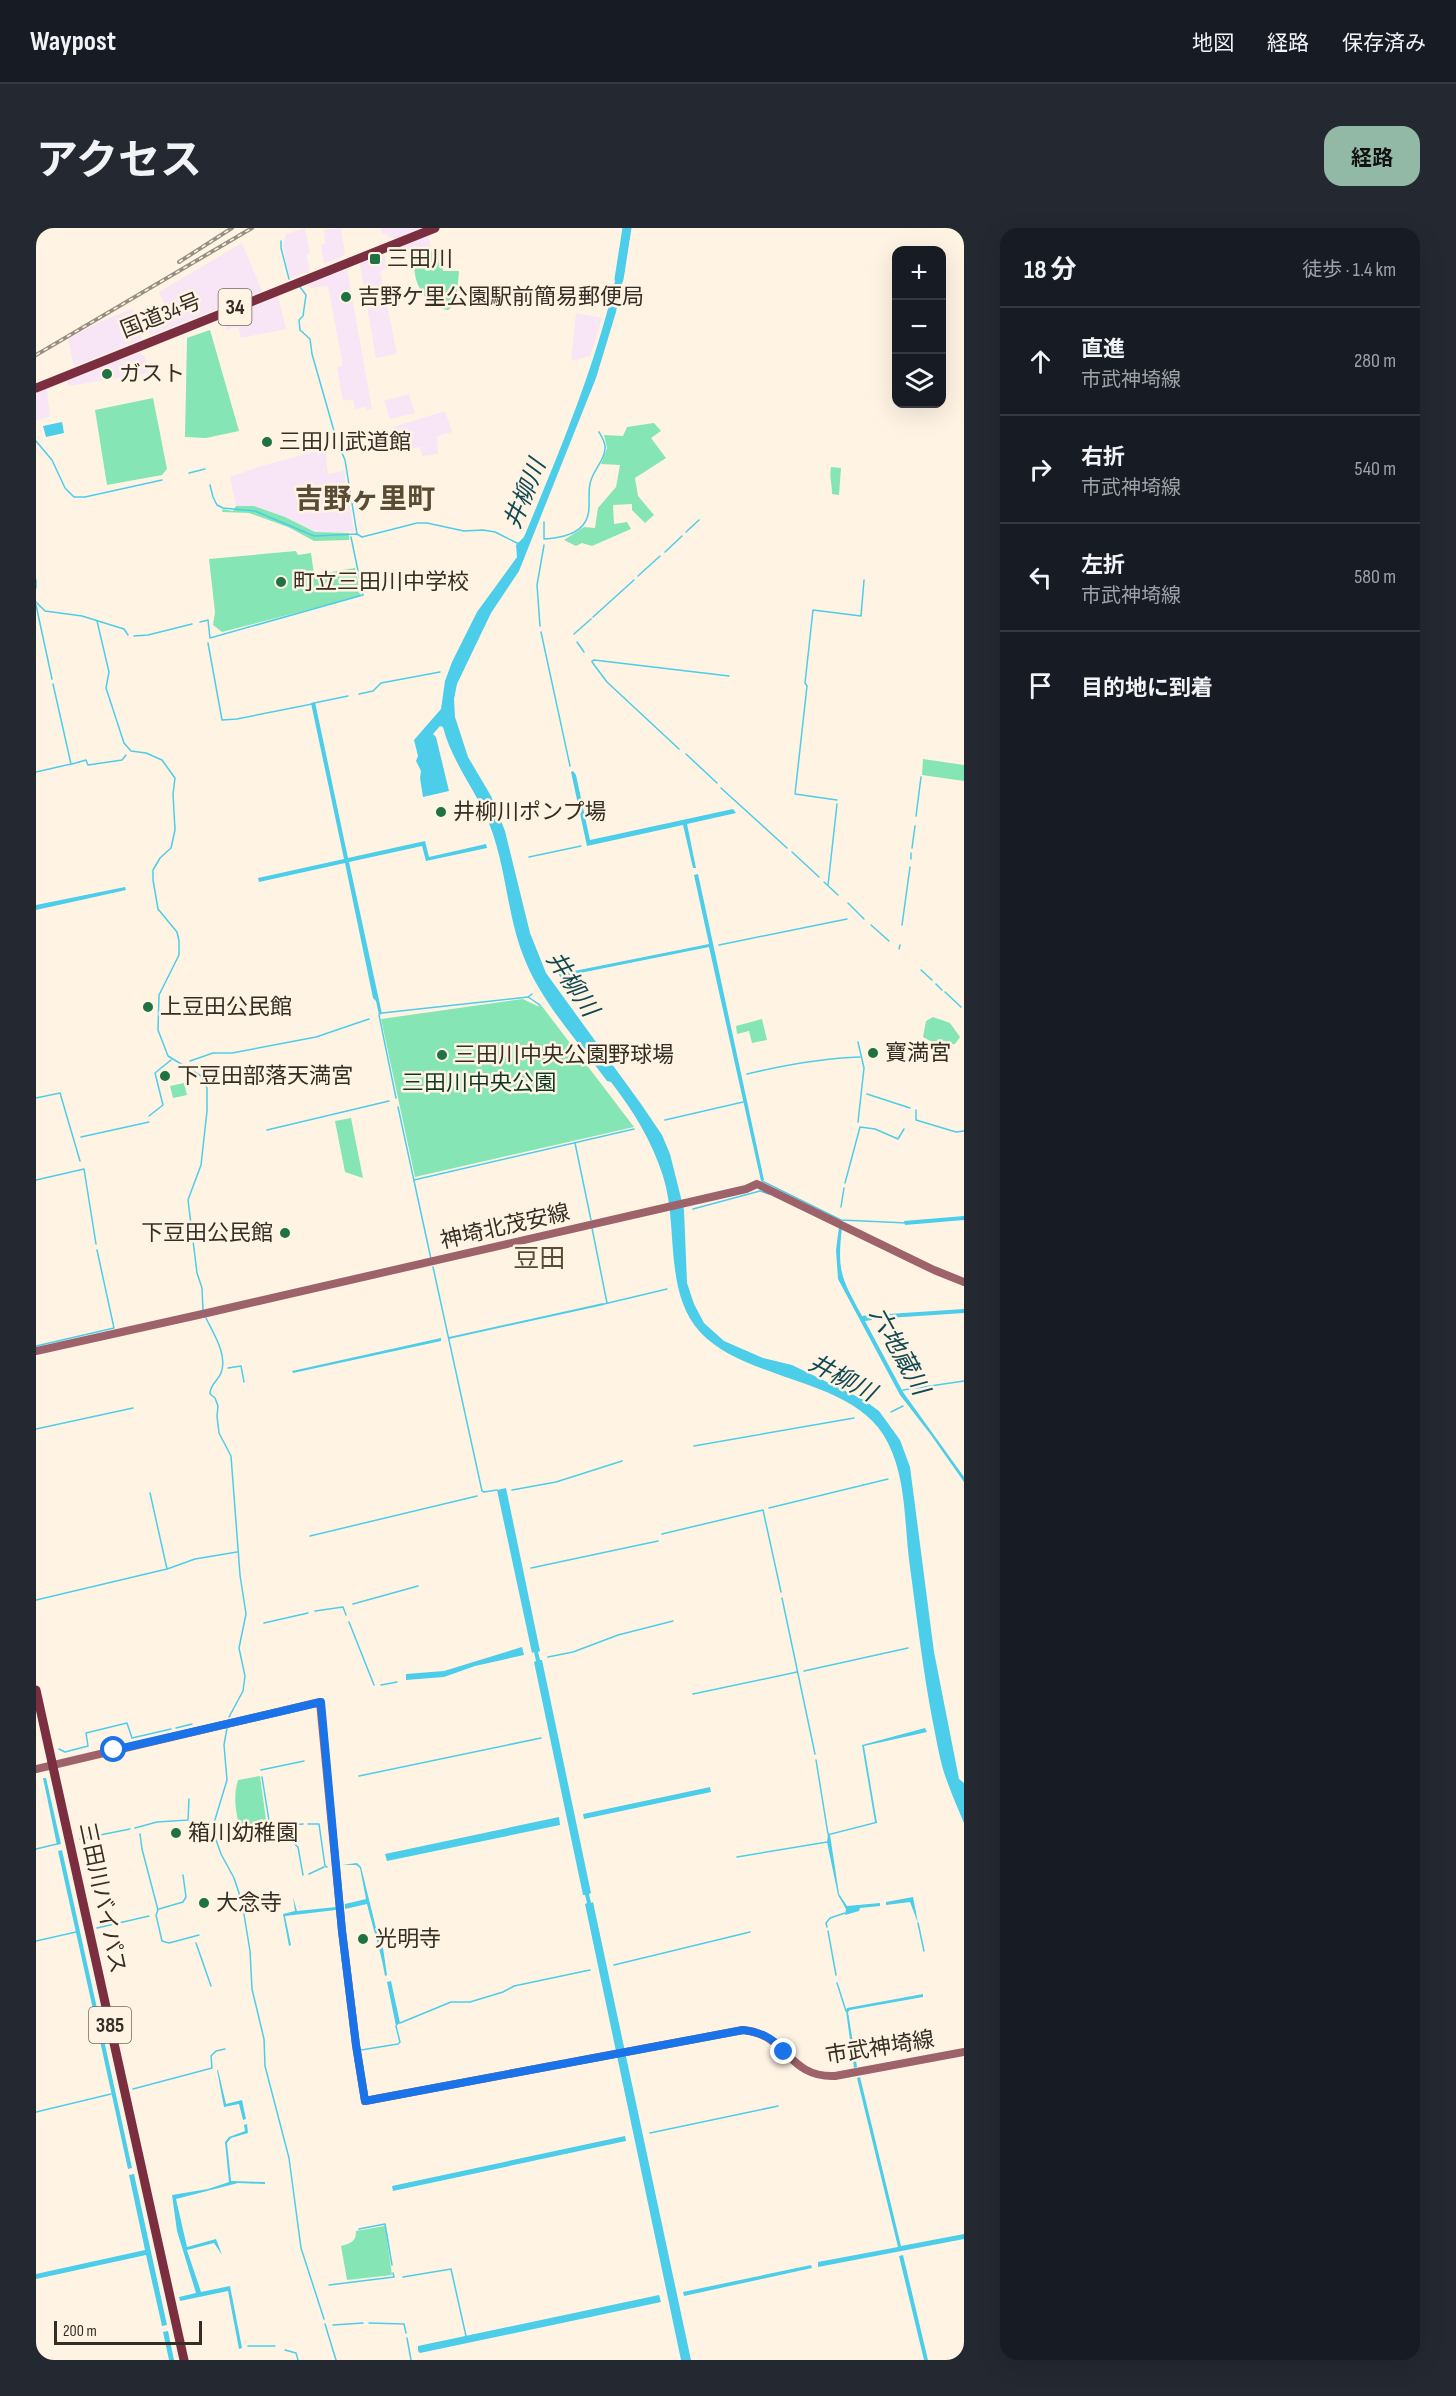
<!DOCTYPE html>
<html lang="ja">
<meta charset="utf-8">
<style>
body{margin:0;font-family:"Sofia Sans Condensed","Noto Sans JP",sans-serif;background:#242831;color:#f1f3f6}
.controls{position:absolute;right:18px;top:18px;display:grid;overflow:hidden;border-radius:12px;box-shadow:0 6px 24px #0002}
.controls button{width:54px;height:54px;display:grid;place-items:center;padding:0;border:0;border-bottom:2px solid #363941;background:#171b24;color:#f1f3f6;font:30px sans-serif}
.scale{position:absolute;left:18px;bottom:15px;width:148px;box-sizing:border-box;padding-left:6px;border:3px solid #342e24;border-top:0;font-size:16px;line-height:21px;white-space:nowrap;color:#342e24;-webkit-text-stroke:4px #fff4e4;paint-order:stroke}
.stop{position:absolute;width:18px;height:18px;margin:-14px;border:4px solid #1a73e8;border-radius:50%;background:#fff}
.stop.end{background:#1a73e8;border-color:#fff;box-shadow:0 2px 6px #0008}
.list{margin:0;padding:0;list-style:none}
h2{display:flex;justify-content:space-between;align-items:center;height:78px;margin:0;padding:0 24px;font-size:26px}
h2 small{font-size:20px;font-weight:400;color:#9ea1a6}
.list li{display:grid;grid-template-columns:39px 1fr auto;gap:18px;align-items:center;box-sizing:border-box;height:108px;padding:0 24px;border-top:2px solid #363941}
.list b{display:block;font-size:22px;white-space:nowrap}
.list p{margin:0;font-size:20px;white-space:nowrap;color:#9ea1a6}
.list em{font-size:20px;font-style:normal;color:#9ea1a6}
.icon{flex:none;width:33px;height:33px;fill:none;stroke:currentColor;stroke-width:2;stroke-linecap:round;stroke-linejoin:round}
.map{position:relative;flex:none;width:928px;height:2132px;overflow:hidden;border-radius:18px}
header{display:flex;align-items:center;gap:36px;box-sizing:border-box;height:84px;padding:0 30px;background:#171b24;border-bottom:2px solid #363941}
header strong{font-size:28px}
nav{display:flex;gap:33px;margin-inline-start:auto;font-size:21px}
.intro{display:flex;align-items:center;justify-content:space-between;box-sizing:border-box;height:144px;padding:0 36px}
h1{margin:0;font-size:42px}
.button{padding:15px 27px;border-radius:18px;background:#92b9a6;color:#111;font-size:21px;font-weight:700}
main{display:flex;gap:36px;padding:0 36px}
aside{flex:1;background:#171b24;border-radius:18px;box-shadow:0 6px 24px #0002}
.map>svg:first-child{display:block}
</style>
<header>
<strong>Waypost</strong>
<nav><a>地図</a><a>経路</a><a>保存済み</a></nav>
</header>
<div class="intro"><h1>アクセス</h1><a class="button">経路</a></div>
<main>
<div class="map">
<svg width="928" height="2132" viewBox="0 0 928 2132">
<rect width="100%" height="100%" fill="#fff4e4"/>
<g fill="#f8e5f5">
<polygon points="269,0 274,25 270,27 274,43 254,50 247,19 250,6"/>
<polygon points="305,0 309,25 306,29 288,36 285,17 289,15 288,2"/>
<polygon points="345,0 386,0 358,11 346,5"/>
<polygon points="392,7 396,23 373,28 363,17"/>
<polygon points="206,15 226,63 116,107 113,105 110,97 132,86 123,64"/>
<polygon points="348,26 352,40 344,43 361,126 340,130 324,37 325,34"/>
<polygon points="311,41 336,181 331,182 330,179 319,181 317,171 307,173 301,140 307,137 292,58 274,60 273,55"/>
<polygon points="242,68 250,101 205,110 202,99 190,102 188,91"/>
<polygon points="96,81 104,100 106,111 38,138 32,111 66,93"/>
<polygon points="540,85 566,90 554,128 535,133"/>
<polygon points="103,125 109,129 112,145 33,158 31,153"/>
<polygon points="11,161 14,189 0,192 0,165"/>
<polygon points="373,166 379,185 354,191 348,173"/>
<polygon points="409,183 416,204 401,208 402,226 386,228 384,219 368,222 365,206 357,208 357,199"/>
<polygon points="289,221 292,246 308,243 318,304 279,304 249,289 218,278 200,278 194,249 225,238"/>
</g>
<g fill="#85e5b4">
<path d="M396,23L406,24L407,43H423L420,76L412,82C391,79 375,54 379,33L386,26Z"/>
<polygon points="174,102 203,203 170,210 149,209 151,110"/>
<polygon points="117,170 131,241 126,247 71,257 59,182"/>
<polygon points="618,195 625,203 615,210 630,230 599,250 602,268 618,287 609,295 596,282 596,276 577,277 578,296 591,294 595,301 556,318 546,315 540,318 528,312 548,299 559,300 562,280 580,259 584,237 565,236 571,220 568,207 587,208 591,199"/>
<path d="M795,239L805,240L803,267L796,266C796,256 793,249 795,239Z"/>
<polygon points="200,278 218,278 249,289 279,304 313,305 313,312 278,313 252,299 213,285 186,284 187,281 197,283"/>
<polygon points="260,323 262,327 275,325 278,347 319,340 325,368 186,404 177,397 179,384 173,331"/>
<polygon points="887,531 928,537 928,553 886,547"/>
<polygon points="487,771 501,778 505,777 598,899 379,949 345,791"/>
<polygon points="897,789 914,795 924,809 919,816 902,817 887,809 890,793"/>
<polygon points="726,791 731,812 716,815 713,803 701,806 700,798"/>
<polygon points="148,855 151,867 137,870 134,858"/>
<polygon points="315,890 327,950 309,944 299,893"/>
<path d="M224,1548L231,1599L206,1610C201,1589 196,1572 202,1552Z"/>
<path d="M349,1998L356,2047L311,2052L305,2018C315,2015 320,2014 320,2003Z"/>
</g>
<g fill="#4ccde9">
<path d="M582,40L589,41L580,84L560,150L483,343L455,385L421,456L418,471L419,489L432,529L455,568L469,603L494,705L510,745L605,876L626,907L634,926L648,982L651,1055L658,1076L668,1095L688,1113L727,1130L756,1137L828,1172L843,1183L864,1212L874,1239L898,1424L923,1551L928,1555V1595C922,1581 916,1567 911,1553C904,1535 901,1514 897,1495C887,1443 881,1391 874,1339C868,1297 871,1253 852,1215C820,1149 711,1155 664,1104C627,1063 643,998 627,948C615,911 598,884 575,854L571,853C542,813 504,773 487,727C471,686 470,639 454,598C441,563 416,535 407,499L404,498L397,506L400,509L413,563L387,569L384,550L385,543L380,533L382,528L378,512L405,481L409,453L416,434L441,384L481,329L480,317L488,309C525,220 561,135 582,40Z"/>
<polygon points="26,194 28,205 10,209 7,198"/>
<polygon points="279,474 312,630 389,613 393,629 450,616 451,620 390,633 386,618 313,634 346,786 343,787 340,773 337,770 309,635 223,654 222,650 308,631 275,475"/>
<polygon points="537,543 540,547 554,612 697,581 700,585 651,596 660,640 657,640 647,597 551,618 535,544"/>
<polygon points="662,646 728,952 725,953 673,719 524,749 523,746 673,716 658,647"/>
<polygon points="89,659 90,662 0,682 0,677"/>
<polygon points="928,988 928,992 869,997 868,993"/>
<path d="M803,999H806C801,1044 805,1049 826,1088L835,1087L836,1092L829,1093L867,1164L928,1249V1254L895,1207L864,1167L802,1051L800,1022Z"/>
<polygon points="567,1075 568,1077 413,1111 413,1109"/>
<polygon points="928,1081 928,1085 837,1091 837,1087"/>
<polygon points="405,1110 405,1113 257,1145 256,1143"/>
<polygon points="470,1260 504,1423 502,1424 504,1432 506,1432 555,1665 553,1666 555,1675 557,1674 655,2132 645,2132 549,1676 551,1675 549,1667 547,1667 498,1434 500,1433 498,1424 496,1425 461,1262"/>
<polygon points="486,1419 488,1427 439,1438 408,1449 370,1452 370,1446 408,1443"/>
<polygon points="889,1500 891,1504 828,1518 841,1595 794,1607 803,1666 811,1678 844,1675 844,1678 824,1680 823,1683 809,1687 810,1681 802,1667 791,1614 792,1606 839,1594 826,1517"/>
<polygon points="7,1550 10,1550 25,1616 21,1617"/>
<polygon points="674,1559 675,1564 548,1591 547,1586"/>
<polygon points="523,1589 524,1597 351,1633 349,1626"/>
<polygon points="26,1622 62,1785 58,1786 22,1623"/>
<path d="M321,1635L325,1639L341,1704L346,1713L351,1747L349,1748C345,1723 337,1701 331,1676L309,1681V1676L330,1671L324,1640L320,1637H306Z"/>
<polygon points="257,1669 261,1683 300,1679 300,1682 249,1688 255,1717 253,1718 247,1686 259,1683"/>
<polygon points="877,1669 882,1695 874,1674 850,1677 850,1674"/>
<polygon points="355,1753 364,1795 360,1798 351,1754"/>
<polygon points="887,1766 887,1769 814,1782 812,1784 821,1839 818,1840 810,1783 811,1780"/>
<polygon points="63,1789 96,1940 92,1941 59,1790"/>
<polygon points="181,1842 182,1842 190,1876 206,1872 210,1891 207,1892 203,1876 188,1879"/>
<polygon points="824,1849 865,2018 928,2006 928,2011 782,2039 782,2034 862,2019 821,1850"/>
<polygon points="211,1896 212,1905 195,1910 191,1915 195,1953 229,1954 229,1956 202,1955 140,1971 151,2019 180,2011 186,2027 178,2015 151,2022 165,2064 194,2058 206,2120 203,2121 192,2063 144,2073 143,2069 160,2065 141,2003 136,1967 172,1961 193,1954 189,1914 193,1909 209,1903 208,1897"/>
<polygon points="589,1908 590,1913 357,1963 356,1958"/>
<polygon points="98,1946 131,2097 126,2098 110,2027 0,2051 0,2046 109,2022 93,1947"/>
<polygon points="867,2027 892,2132 888,2132 863,2028"/>
<polygon points="775,2037 776,2040 648,2068 647,2064"/>
<polygon points="623,2067 625,2074 384,2125 382,2123 382,2118"/>
<polygon points="132,2103 138,2132 133,2132 127,2104"/>
</g>
<g fill="none" stroke-linecap="round" stroke-linejoin="round">
<g stroke="#4ccde9" stroke-width="1.5">
<polyline points="245,13 245,20 253,51"/>
<polyline points="264,59 270,67 267,88 263,92 264,102 274,111 276,126 298,203"/>
<polyline points="0,213 16,232 29,260 38,269 49,269 126,252"/>
<polyline points="303,218 309,232 321,306"/>
<polyline points="153,245 169,241"/>
<polyline points="174,257 177,269 181,277 187,280 219,283 278,308 321,306 326,309 381,295 391,295 428,303 447,302 459,304 483,316"/>
<path d="M508,294V311C521,310 538,308 547,297C557,285 551,269 554,256C556,243 568,234 569,221C570,215 566,209 563,204"/>
<polyline points="650,304 663,292"/>
<polyline points="629,324 646,308"/>
<polyline points="602,348 624,328"/>
<polyline points="0,352 0,360"/>
<polyline points="0,374 9,383 46,388 88,401 92,407"/>
<polyline points="0,377 16,451"/>
<polyline points="557,389 598,352"/>
<polyline points="61,393 73,444 70,460 88,515 95,523 110,525 126,532 139,550 137,566 139,602 135,620 124,630 117,642 117,652 122,681 141,704 143,713 143,727 123,767 122,802 132,828 165,848 171,860 171,883 165,937 152,972 161,1045 166,1060 167,1082"/>
<polyline points="164,394 172,392 174,410 327,367 315,309"/>
<polyline points="504,398 501,357 508,317"/>
<polyline points="505,404 534,538"/>
<polyline points="538,406 555,391"/>
<polyline points="98,408 112,407 156,396"/>
<polyline points="541,414 548,424"/>
<polyline points="172,415 186,492 201,491 276,476"/>
<polyline points="556,433 558,432 693,448"/>
<polyline points="556,434 571,454 643,521"/>
<polyline points="323,466 337,463 345,455 404,444"/>
<polyline points="278,475 312,468"/>
<polyline points="650,526 681,555"/>
<polyline points="36,536 50,532 52,537 86,532 90,527"/>
<polyline points="0,544 35,536 17,456"/>
<polyline points="685,560 751,620"/>
<polyline points="801,572 759,566 771,458 769,455 777,382 825,388 828,352"/>
<polyline points="880,588 885,549"/>
<polyline points="876,620 879,598"/>
<polyline points="756,624 783,649"/>
<polyline points="493,629 545,618"/>
<polyline points="875,631 875,625"/>
<polyline points="788,654 802,667"/>
<polyline points="792,657 801,576"/>
<polyline points="812,675 828,691"/>
<polyline points="835,697 853,713"/>
<polyline points="866,697 874,639"/>
<polyline points="683,717 811,691"/>
<polyline points="863,721 864,717"/>
<polyline points="885,742 896,752"/>
<polyline points="900,756 906,762"/>
<polyline points="909,764 925,779"/>
<polyline points="492,769 504,777"/>
<polyline points="346,785 492,769 496,766"/>
<polyline points="343,787 360,870"/>
<polyline points="822,814 828,840 822,894"/>
<polyline points="154,833 177,825 196,825 280,809 333,791"/>
<path d="M711,846C749,837 785,830 824,829"/>
<polyline points="831,866 874,880"/>
<polyline points="0,870 24,865 44,933"/>
<polyline points="362,879 395,1031"/>
<polyline points="880,882 880,892 920,904 928,903"/>
<polyline points="113,888 127,877 119,845 135,832"/>
<polyline points="629,892 707,874"/>
<polyline points="231,902 353,873"/>
<polyline points="45,909 113,894"/>
<polyline points="539,915 555,992"/>
<polyline points="0,952 48,941 60,1016"/>
<polyline points="378,952 598,901"/>
<polyline points="726,953 805,992 871,995"/>
<polyline points="809,955 824,899 839,901 862,911 868,901"/>
<polyline points="805,979 808,960"/>
<polyline points="657,981 724,963 733,966"/>
<polyline points="556,1000 571,1075"/>
<polyline points="397,1039 446,1263 448,1264 461,1262"/>
<polyline points="568,1076 631,1061"/>
<path d="M170,1090C177,1105 192,1127 185,1145C182,1153 174,1156 174,1166L179,1170L182,1178L181,1188L183,1205L195,1228L204,1347L210,1386L203,1420L209,1448L207,1463L193,1489"/>
<polyline points="0,1118 78,1100 61,1022"/>
<polyline points="192,1140 205,1138 208,1154"/>
<polyline points="867,1162 928,1153"/>
<polyline points="855,1184 867,1178"/>
<polyline points="0,1201 97,1180"/>
<polyline points="658,1218 818,1190"/>
<polyline points="476,1262 520,1254 586,1233"/>
<polyline points="114,1265 131,1341"/>
<polyline points="733,1280 852,1251"/>
<polyline points="626,1306 727,1282 745,1364"/>
<polyline points="274,1308 441,1268"/>
<polyline points="495,1340 622,1313"/>
<polyline points="746,1370 779,1526"/>
<polyline points="0,1372 131,1341 159,1331 201,1324"/>
<polyline points="317,1376 382,1358"/>
<polyline points="279,1383 307,1379 310,1387"/>
<polyline points="313,1394 338,1457"/>
<polyline points="228,1395 272,1385"/>
<polyline points="512,1429 537,1424 582,1407 637,1393"/>
<polyline points="768,1443 872,1420"/>
<polyline points="345,1457 361,1454"/>
<polyline points="657,1466 761,1444"/>
<polyline points="140,1500 156,1496"/>
<polyline points="191,1500 188,1517 191,1552 178,1595 178,1606 185,1626 198,1650 206,1674 214,1723 216,1761 228,1811 229,1838 253,1930 265,2020 288,2091"/>
<polyline points="23,1521 29,1524 52,1518 50,1505 91,1495 96,1510 135,1501"/>
<polyline points="780,1532 792,1606"/>
<polyline points="225,1542 268,1533"/>
<polyline points="323,1548 505,1510"/>
<polyline points="226,1549 234,1599 267,1596"/>
<polyline points="272,1596 283,1596 289,1638 291,1639"/>
<polyline points="250,1599 252,1610 262,1619 267,1647"/>
<polyline points="99,1600 121,1594 152,1592 153,1571"/>
<polyline points="104,1606 106,1621 122,1682 120,1687 126,1713 133,1715 163,1707"/>
<polyline points="44,1611 94,1601"/>
<polyline points="0,1621 21,1616"/>
<polyline points="701,1629 791,1614"/>
<polyline points="273,1646 288,1639"/>
<polyline points="123,1681 147,1674 150,1669 147,1647"/>
<polyline points="882,1695 888,1723"/>
<polyline points="791,1699 790,1695 794,1690 809,1685"/>
<polyline points="61,1700 113,1688"/>
<polyline points="792,1703 800,1747"/>
<polyline points="0,1713 40,1704"/>
<polyline points="160,1715 175,1758"/>
<polyline points="578,1737 714,1704"/>
<polyline points="801,1755 810,1783"/>
<polyline points="364,1795 415,1774 434,1774 467,1764 478,1758 554,1742"/>
<polyline points="325,1822 362,1816 364,1814 360,1798"/>
<polyline points="97,1861 176,1840 175,1828 180,1823 189,1821"/>
<polyline points="0,1884 75,1866"/>
<polyline points="614,1905 742,1878"/>
<polyline points="323,2001 349,1996 356,2037"/>
<polyline points="367,2049 415,2041 430,2108"/>
<polyline points="293,2057 358,2049 357,2045"/>
<polyline points="333,2095 368,2096 370,2105"/>
<polyline points="289,2096 300,2132"/>
<polyline points="297,2097 327,2095"/>
<polyline points="371,2110 375,2132"/>
<polyline points="212,2118 239,2118"/>
<polyline points="249,2122 260,2125 262,2132"/>
</g>
<polyline stroke="#4ccde9" stroke-width="9" points="583,51 591,0"/>
<g stroke="#9e626b" stroke-width="8">
<polyline points="0,1123 171,1085 710,961 721,956 898,1042 928,1054"/>
<path d="M0,1541L284,1474L306,1703L320,1817L329,1873L707,1802C752,1806 751,1850 799,1848L928,1824"/>
</g>
<g stroke="#7b2e40" stroke-width="9">
<polyline points="0,160 399,0"/>
<polyline points="0,1462 148,2132"/>
</g>
<g stroke="#978f82" stroke-width="4">
<g id="rail">
<polyline points="143,34 196,0"/>
<polyline points="0,127 216,0"/>
</g>
</g>
<use href="#rail" stroke="#fff4e4" stroke-width="1.5" stroke-dasharray="4.5" stroke-linecap="butt"/>
</g>
<g fill="none" stroke-linecap="round" stroke-linejoin="round">
<path stroke="#1a73e8" stroke-width="8" d="M78,1522L285,1474L306,1703L320,1817L329,1873L707,1802C725,1804 738,1810 748,1824"/>
</g>
<g fill="#1f7244" stroke="#fff4e4" stroke-width="2">
<rect x="333" y="25" width="12" height="12" rx="3"/>
<circle cx="310" cy="69" r="6"/>
<circle cx="71" cy="146" r="6"/>
<circle cx="231" cy="214" r="6"/>
<circle cx="245" cy="354" r="6"/>
<circle cx="405" cy="584" r="6"/>
<circle cx="112" cy="779" r="6"/>
<circle cx="837" cy="825" r="6"/>
<circle cx="406" cy="827" r="6"/>
<circle cx="129" cy="848" r="6"/>
<circle cx="249" cy="1005" r="6"/>
<circle cx="140" cy="1605" r="6"/>
<circle cx="168" cy="1675" r="6"/>
<circle cx="327" cy="1711" r="6"/>
</g>
<g text-anchor="middle" dominant-baseline="central" stroke-width="5" stroke-linejoin="round" paint-order="stroke">
<g fill="#fff4e4" stroke="#71695e" stroke-width="1.5">
<rect x="182.5" y="61" width="33" height="36" rx="4.5"/>
<rect x="53" y="1779" width="42" height="36" rx="4.5"/>
</g>
<g font-size="21" font-weight="bold" fill="#342e24">
<text x="199" y="79">34</text>
<text x="74" y="1797">385</text>
</g>
<g font-size="22" fill="#342e24" stroke="#fff4e4" text-anchor="start">
<text x="351" y="31">三田川</text>
<text x="322" y="69">吉野ケ里公園駅前簡易郵便局</text>
<text x="83" y="146">ガスト</text>
<text x="243" y="214">三田川武道館</text>
<text x="257" y="354">町立三田川中学校</text>
<text x="417" y="584">井柳川ポンプ場</text>
<text x="124" y="779">上豆田公民館</text>
<text x="849" y="825">寶満宮</text>
<text x="418" y="827">三田川中央公園野球場</text>
<text x="141" y="848">下豆田部落天満宮</text>
<text x="237" y="1005" text-anchor="end">下豆田公民館</text>
<text x="152" y="1605">箱川幼稚園</text>
<text x="180" y="1675">大念寺</text>
<text x="339" y="1711">光明寺</text>
</g>
<g font-size="22" fill="#342e24" stroke="#fff4e4">
<text transform="translate(125 88) rotate(-22)">国道34号</text>
<text transform="translate(469 999) rotate(-13)">神埼北茂安線</text>
<text transform="translate(66 1670) rotate(78)">三田川バイパス</text>
<text transform="translate(844 1820) rotate(-9)">市武神埼線</text>
</g>
<g font-size="22" fill="#0c3825" stroke="#fff4e4">
<text x="443" y="855">三田川中央公園</text>
</g>
<g font-size="24" font-style="italic" fill="#104854" stroke="#fff4e4">
<text transform="translate(489 266) rotate(-68)">井柳川</text>
<text transform="translate(536 756) rotate(56)">井柳川</text>
<text transform="translate(863 1123) rotate(61)">六地蔵川</text>
<text transform="translate(806 1150) rotate(28)">井柳川</text>
</g>
<g font-size="26" fill="#594b34" stroke="#fff4e4">
<text x="503" y="1031">豆田</text>
</g>
<g font-size="28" font-weight="bold" fill="#594b34" stroke="#fff4e4">
<text x="329" y="271">吉野ヶ里町</text>
</g>
</g>
</svg>
<div class="controls">
<button>+</button>
<button>−</button>
<button><svg class="icon" aria-label="layers" viewBox="0 0 24 24"><path d="M12 4l9 5-9 5-9-5zM3 14l9 5 9-5"/></svg></button>
</div>
<div class="scale">200 m</div>
<div class="stop" style="left:78px;top:1522px"></div>
<div class="stop end" style="left:748px;top:1824px"></div>
</div>
<aside>
<h2>18 分<small>徒歩 · 1.4 km</small></h2>
<ul class="list">
<li><svg class="icon" aria-label="ahead" viewBox="0 0 24 24"><path d="M12 20V5M6 11l6-6 6 6"/></svg><div><b>直進</b><p>市武神埼線</p></div><em>280 m</em></li>
<li><svg class="icon" aria-label="right" viewBox="0 0 24 24"><path d="M7 20v-9h11M14 6l5 5-5 5"/></svg><div><b>右折</b><p>市武神埼線</p></div><em>540 m</em></li>
<li><svg class="icon" aria-label="left" viewBox="0 0 24 24"><path d="M17 20v-9H6M10 6l-5 5 5 5"/></svg><div><b>左折</b><p>市武神埼線</p></div><em>580 m</em></li>
<li><svg class="icon" aria-label="arrive" viewBox="0 0 24 24"><path d="M6 21V4h12l-3 4 3 4H6"/></svg><div><b>目的地に到着</b></div></li>
</ul>
</aside>
</main>
